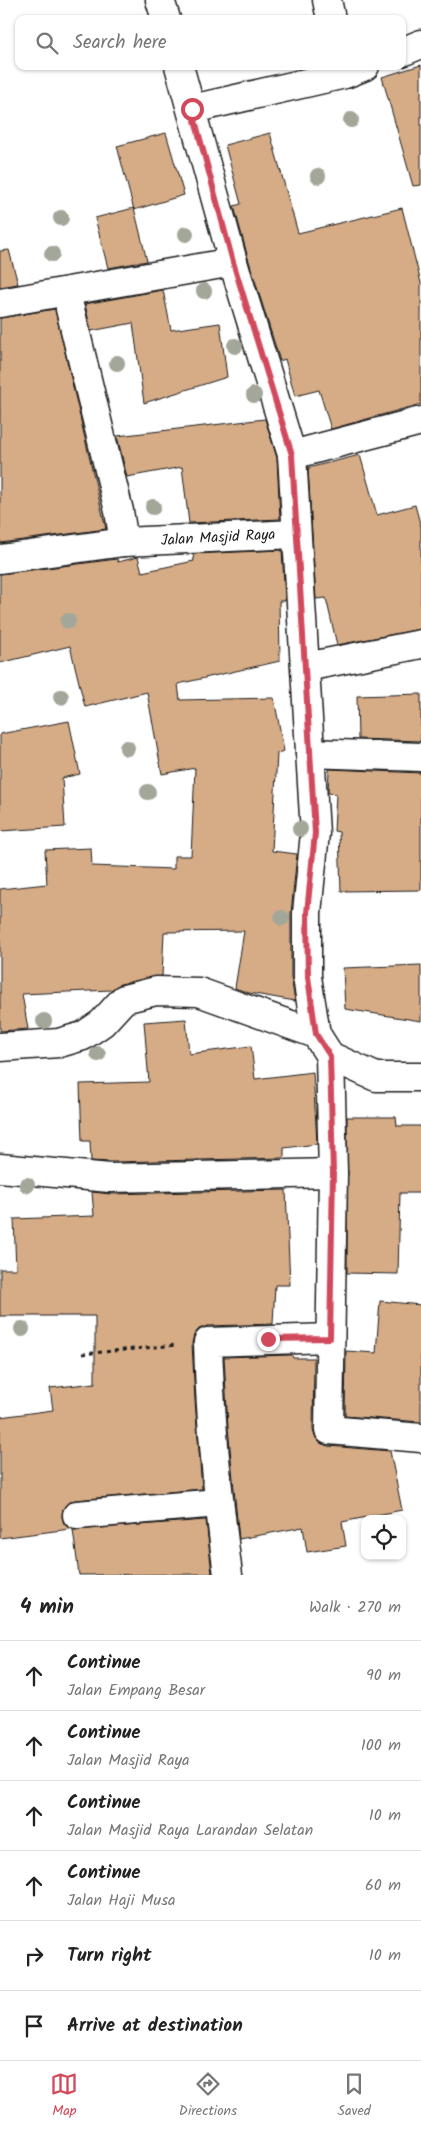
<!DOCTYPE html>
<meta charset="utf-8">
<style>
body{margin:0;font-family:Kalam,sans-serif;background:#f6f6f6;color:#222}
.controls{position:absolute;right:15px;bottom:15px;display:grid;overflow:hidden;border-radius:10px;box-shadow:0 1px 4px #0004}
.controls button{width:45px;height:45px;display:grid;place-items:center;padding:0;border:0;border-bottom:1px solid #e0e0e0;background:#fff;color:#222;font:25px sans-serif}
.stop{position:absolute;width:15px;height:15px;margin:-11px;border:4px solid #d1495b;border-radius:50%;background:#fff}
.stop.end{background:#d1495b;border-color:#fff;box-shadow:0 1px 5px #0008}
.list{margin:0;padding:0;list-style:none}
h2{display:flex;justify-content:space-between;align-items:center;height:65px;margin:0;padding:0 20px;font-size:21px}
h2 small{font-size:16px;font-weight:400;color:#767676}
.list li{display:grid;grid-template-columns:32px 1fr auto;gap:15px;align-items:center;box-sizing:border-box;height:70px;padding:0 20px;border-top:1px solid #e0e0e0}
.list b{display:block;font-size:19px;white-space:nowrap}
.list p{margin:0;font-size:16px;white-space:nowrap;color:#767676}
.list em{font-size:16px;font-style:normal;color:#767676}
.icon{flex:none;width:28px;height:28px;fill:none;stroke:currentColor;stroke-width:2;stroke-linecap:round;stroke-linejoin:round}
.map{position:relative;flex:none;width:421px;height:1575px;overflow:hidden}
.search{position:absolute;background:#fff;box-shadow:0 1px 4px #0004;left:15px;right:15px;top:15px;height:55px;display:flex;align-items:center;gap:12px;box-sizing:border-box;padding:0 18px;border-radius:10px;color:#767676;font-size:19px}
.sheet{height:485px;background:#fff}
nav{display:flex;justify-content:space-around;align-items:center;box-sizing:border-box;height:70px;border-top:1px solid #e0e0e0;background:#fff;font-size:14px;color:#767676}
nav a{display:grid;justify-items:center;gap:2px}
nav .on{color:#d1495b}
.map>svg:first-child{display:block}
</style>
<div class="map">
<svg width="421" height="1575" viewBox="0 0 421 1575">
<rect width="100%" height="100%" fill="#fff"/>
<filter id="ink" filterUnits="userSpaceOnUse"><feTurbulence type="fractalNoise" baseFrequency=".02" numOctaves="2"/><feDisplacementMap in="SourceGraphic" scale="10" xChannelSelector="R" yChannelSelector="G"/><feConvolveMatrix kernelMatrix="1 2 1 2 8 2 1 2 1" color-interpolation-filters="sRGB"/></filter>
<g filter="url(#ink)">
<g fill="#d6ac87" stroke="#1c1c1c">
<polygon points="421,65 421,185 413,186 382,77"/>
<polygon points="166,133 184,195 134,210 117,146"/>
<polygon points="270,133 298,233 402,208 421,283 421,404 331,429 319,390 295,396 285,359 280,361 248,258 234,206 241,204 225,145"/>
<polygon points="134,208 147,261 108,268 95,218"/>
<polygon points="9,250 18,284 0,287 0,251"/>
<polygon points="163,290 171,330 220,323 227,377 144,403 133,323 91,331 85,304"/>
<polygon points="55,309 106,529 0,543 0,318"/>
<polygon points="265,419 277,458 280,519 189,523 182,467 127,477 117,436"/>
<polygon points="360,455 377,515 415,505 421,527 421,629 337,645 326,598 316,599 308,468"/>
<polygon points="282,550 285,601 279,601 280,661 178,684 180,700 274,698 284,751 277,753 272,851 297,854 291,913 291,977 295,1001 249,993 235,988 244,931 164,932 162,976 120,984 111,990 22,994 28,1029 0,1031 0,889 47,884 45,850 91,848 92,866 174,869 174,856 191,856 195,768 162,774 147,692 85,707 70,646 0,663 0,574 117,559 118,562 138,557 142,572 194,561 193,554"/>
<polygon points="421,694 421,741 358,739 357,696"/>
<polygon points="69,721 80,774 62,778 65,827 0,831 0,734"/>
<polygon points="329,769 421,773 421,890 341,891 339,832 334,831 336,794 328,793"/>
<polygon points="421,965 421,1021 345,1009 343,968"/>
<polygon points="186,1019 189,1054 251,1046 255,1079 313,1072 317,1144 284,1148 284,1158 111,1162 91,1161 90,1141 82,1141 80,1084 149,1082 144,1022"/>
<polygon points="347,1117 396,1117 397,1126 421,1126 421,1193 400,1193 398,1274 347,1273"/>
<polygon points="286,1190 290,1285 275,1285 273,1324 207,1326 199,1329 194,1335 192,1343 195,1401 202,1489 75,1500 68,1503 63,1509 62,1517 64,1524 70,1529 0,1538 0,1417 53,1410 50,1388 95,1383 95,1316 0,1316 0,1269 16,1269 14,1219 94,1216 92,1192 110,1194"/>
<polygon points="380,1301 421,1305 421,1422 345,1416 346,1351 376,1353"/>
<polygon points="292,1355 293,1358 314,1358 313,1430 315,1437 320,1443 328,1446 390,1451 402,1510 342,1522 346,1546 307,1552 303,1527 239,1539 228,1428 224,1357"/>
<polygon points="206,1520 212,1574 79,1575 73,1530"/>
</g>
<g fill="none" stroke-linecap="round" stroke-linejoin="round">
<g stroke="#1c1c1c" stroke-width="31">
<g id="minor">
<polyline points="160,0 166,19"/>
<polyline points="327,0 331,19"/>
<polyline points="402,52 421,44"/>
<polyline points="179,66 233,262 292,455 315,833 307,913 307,977 316,1034 330,1056 376,1077 421,1077"/>
<polyline points="192,109 345,74 365,66"/>
<polyline points="0,303 233,262"/>
<polyline points="70,309 119,511 124,542"/>
<polyline points="292,455 421,421"/>
<polyline points="0,559 124,542 295,534"/>
<polyline points="306,667 421,644"/>
<polyline points="310,753 421,757"/>
<polyline points="0,1047 59,1043 83,1036 102,1023 124,999 156,991 199,992 316,1034"/>
<polyline points="330,1056 333,1173 329,1430 421,1438"/>
<polyline points="0,1168 110,1178 333,1173"/>
<polyline points="77,1515 218,1503"/>
<path d="M228,1575C218,1497 210,1420 208,1342L330,1338"/>
</g>
</g>
<polyline stroke="#1c1c1c" stroke-width="3" stroke-dasharray="4 4" stroke-linecap="butt" points="82,1354 177,1345"/>
<use href="#minor" stroke="#fff" stroke-width="28"/>
</g>
<g fill="#a2a799">
<circle cx="351" cy="120" r="8"/>
<circle cx="318" cy="176" r="8"/>
<circle cx="61" cy="218" r="8"/>
<circle cx="186" cy="234" r="8"/>
<circle cx="52" cy="254" r="8"/>
<circle cx="204" cy="291" r="8"/>
<circle cx="235" cy="346" r="8"/>
<circle cx="117" cy="363" r="8"/>
<circle cx="254" cy="395" r="8"/>
<circle cx="153" cy="507" r="8"/>
<circle cx="68" cy="621" r="8"/>
<circle cx="61" cy="697" r="8"/>
<circle cx="127" cy="748" r="8"/>
<circle cx="148" cy="792" r="8"/>
<circle cx="300" cy="829" r="8"/>
<circle cx="282" cy="918" r="8"/>
<circle cx="44" cy="1021" r="8"/>
<circle cx="98" cy="1054" r="8"/>
<circle cx="27" cy="1185" r="8"/>
<circle cx="22" cy="1329" r="8"/>
</g>
</g>
<g fill="none" stroke-linecap="round" stroke-linejoin="round" filter="url(#ink)">
<polyline stroke="#d1495b" stroke-width="6" points="192,109 233,262 292,455 315,833 307,913 308,977 316,1034 330,1056 333,1173 330,1338 268,1339"/>
</g>
<g text-anchor="middle" dominant-baseline="central" stroke-width="5" stroke-linejoin="round" paint-order="stroke">
<g font-size="15" fill="#1c1c1c" stroke="#fff">
<text transform="translate(218 538) rotate(-3)">Jalan Masjid Raya</text>
</g>
</g>
</svg>
<div class="controls">
<button><svg class="icon" aria-label="locate" viewBox="0 0 24 24"><circle cx="12" cy="12" r="6"/><path d="M12 2v4M12 18v4M2 12h4M18 12h4"/></svg></button>
</div>
<div class="stop" style="left:192px;top:109px"></div>
<div class="stop end" style="left:268px;top:1339px"></div>
<div class="search"><svg class="icon" aria-label="search" viewBox="0 0 24 24"><circle cx="10" cy="10" r="6"/><path d="M15 15l6 6"/></svg>Search here</div>
</div>
<section class="sheet">
<h2>4 min<small>Walk · 270 m</small></h2>
<ul class="list">
<li><svg class="icon" aria-label="ahead" viewBox="0 0 24 24"><path d="M12 20V5M6 11l6-6 6 6"/></svg><div><b>Continue</b><p>Jalan Empang Besar</p></div><em>90 m</em></li>
<li><svg class="icon" aria-label="ahead" viewBox="0 0 24 24"><path d="M12 20V5M6 11l6-6 6 6"/></svg><div><b>Continue</b><p>Jalan Masjid Raya</p></div><em>100 m</em></li>
<li><svg class="icon" aria-label="ahead" viewBox="0 0 24 24"><path d="M12 20V5M6 11l6-6 6 6"/></svg><div><b>Continue</b><p>Jalan Masjid Raya Larandan Selatan</p></div><em>10 m</em></li>
<li><svg class="icon" aria-label="ahead" viewBox="0 0 24 24"><path d="M12 20V5M6 11l6-6 6 6"/></svg><div><b>Continue</b><p>Jalan Haji Musa</p></div><em>60 m</em></li>
<li><svg class="icon" aria-label="right" viewBox="0 0 24 24"><path d="M7 20v-9h11M14 6l5 5-5 5"/></svg><div><b>Turn right</b></div><em>10 m</em></li>
<li><svg class="icon" aria-label="arrive" viewBox="0 0 24 24"><path d="M6 21V4h12l-3 4 3 4H6"/></svg><div><b>Arrive at destination</b></div></li>
</ul>
</section>
<nav>
<a class="on"><svg class="icon" aria-label="map" viewBox="0 0 24 24"><path d="M3 6l6-2 6 2 6-2v14l-6 2-6-2-6 2zM9 4v14M15 6v14"/></svg>Map</a>
<a><svg class="icon" aria-label="directions" viewBox="0 0 24 24"><path d="M12 3l9 9-9 9-9-9zM9 14v-3h6M13 9l2 2-2 2"/></svg>Directions</a>
<a><svg class="icon" aria-label="saved" viewBox="0 0 24 24"><path d="M7 4h10v16l-5-4-5 4z"/></svg>Saved</a>
</nav>
